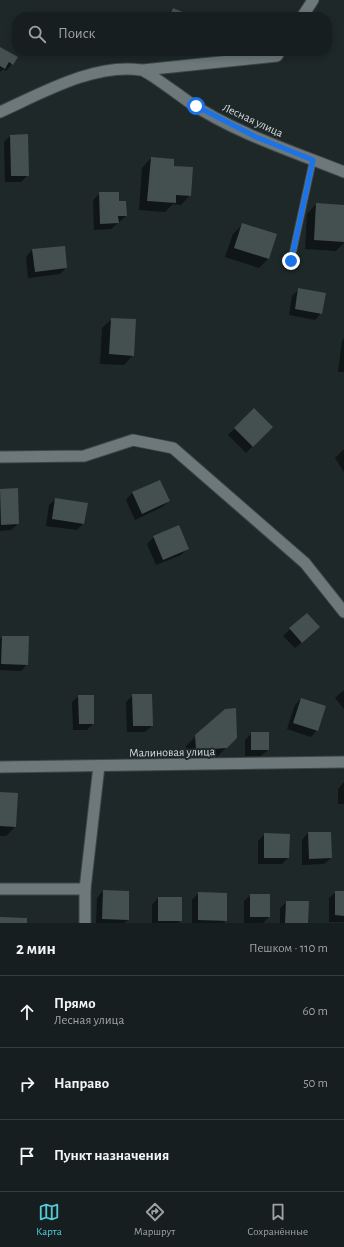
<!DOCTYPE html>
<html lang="ru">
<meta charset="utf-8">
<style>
body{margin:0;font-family:"Alegreya Sans",sans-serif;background:#232b2c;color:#f1f3f6}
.stop{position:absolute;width:12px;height:12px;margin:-9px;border:3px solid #1a73e8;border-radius:50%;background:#fff}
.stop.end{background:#1a73e8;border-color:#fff;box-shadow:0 1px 4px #0008}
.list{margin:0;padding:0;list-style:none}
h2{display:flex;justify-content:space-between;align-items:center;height:52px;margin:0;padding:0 16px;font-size:17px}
h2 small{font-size:13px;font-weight:400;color:#9ea2a4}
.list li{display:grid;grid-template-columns:26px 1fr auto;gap:12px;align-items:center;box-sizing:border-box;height:72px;padding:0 16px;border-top:1px solid #353c3d}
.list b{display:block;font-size:15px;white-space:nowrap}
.list p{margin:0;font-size:13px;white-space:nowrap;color:#9ea2a4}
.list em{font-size:13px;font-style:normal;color:#9ea2a4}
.icon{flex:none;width:22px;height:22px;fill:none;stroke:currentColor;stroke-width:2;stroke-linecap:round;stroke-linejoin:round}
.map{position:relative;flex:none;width:344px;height:923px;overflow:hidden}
.search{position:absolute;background:#161e1f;box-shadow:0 2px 6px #0003;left:12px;right:12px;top:12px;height:44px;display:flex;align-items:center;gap:10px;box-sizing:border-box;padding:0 14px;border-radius:16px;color:#9ea2a4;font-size:15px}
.sheet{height:268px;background:#161e1f}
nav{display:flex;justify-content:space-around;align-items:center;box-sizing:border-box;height:56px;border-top:1px solid #353c3d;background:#161e1f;font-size:11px;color:#9ea2a4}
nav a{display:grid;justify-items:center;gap:2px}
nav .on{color:#52cbda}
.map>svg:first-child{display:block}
</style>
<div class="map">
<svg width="344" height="923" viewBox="0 0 344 923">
<rect width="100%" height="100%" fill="#1e2829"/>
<g fill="#0007">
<polygon points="173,9 192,17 166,17"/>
<polygon points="0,48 12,64 6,71 3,69 0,72"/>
<polygon points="10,136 28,175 21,182 5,182 4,142"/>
<polygon points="151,158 173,167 190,195 181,205 173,204 165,212 139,210 142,168"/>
<polygon points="100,193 118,202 126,216 111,229 94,230 93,200"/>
<polygon points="316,204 344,206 344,243 336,251 305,249 307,214"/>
<polygon points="243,224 276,235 268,259 259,268 225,257 233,234"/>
<polygon points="32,250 66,268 60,274 28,278 26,257"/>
<polygon points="299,289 321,313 315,320 289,315 292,296"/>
<polygon points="112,319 133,355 124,365 100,364 102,328"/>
<polygon points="344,338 344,372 338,372 342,341"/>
<polygon points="254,409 272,427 246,453 228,435"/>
<polygon points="344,449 344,472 335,458"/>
<polygon points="160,481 169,501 162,507 135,520 126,500 132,493"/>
<polygon points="0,490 18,524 11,530 0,531"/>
<polygon points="56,499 83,524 77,530 46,526 49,505"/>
<polygon points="154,537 188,548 181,555 156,565 147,544"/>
<polygon points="307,614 312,633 295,648 283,636"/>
<polygon points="2,637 28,637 27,664 21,671 0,670 0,639"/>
<polygon points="344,690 344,709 335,698"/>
<polygon points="133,695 152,726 145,732 127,732 126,702"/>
<polygon points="79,696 93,724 87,730 73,730 72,702"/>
<polygon points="301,699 317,730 311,737 287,729 295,705"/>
<polygon points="252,733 268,750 261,756 245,756 245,740"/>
<polygon points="196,736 236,737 217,757 187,759 186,746"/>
<polygon points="344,782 344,804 338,804 338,789"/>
<polygon points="0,793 15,827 6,836 0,836"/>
<polygon points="308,833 331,858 324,864 302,865 302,840"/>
<polygon points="265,834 288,858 282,864 258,864 258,841"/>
<polygon points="103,891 128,920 124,923 96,923 97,898"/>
<polygon points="336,892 344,892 344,922 329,922 329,898"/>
<polygon points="199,893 226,920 223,923 192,923 192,900"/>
<polygon points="251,895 269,917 263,923 244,923 244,901"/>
<polygon points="158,898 181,920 178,923 152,923 152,905"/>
<polygon points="287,902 307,923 280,923 280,908"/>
</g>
<g fill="#444f50">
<polygon points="173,8 195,17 169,17"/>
<polygon points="0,47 18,57 13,65 9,62 5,69 0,66"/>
<polygon points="28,134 29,176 11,176 10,135"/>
<polygon points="151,157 174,159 174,166 193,167 191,196 176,195 176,203 147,201"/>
<polygon points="99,192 119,192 119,201 126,201 127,216 118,216 119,223 100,224"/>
<polygon points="316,203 344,205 344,242 314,240"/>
<polygon points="242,223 277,234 269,259 234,248"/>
<polygon points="65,246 67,268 35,272 32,249"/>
<polygon points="298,288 326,293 322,314 295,309"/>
<polygon points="111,318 136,319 134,356 109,354"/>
<polygon points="254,408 273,427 253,447 234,428"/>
<polygon points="160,480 170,501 142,514 132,492"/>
<polygon points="18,488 19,524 1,525 0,489"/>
<polygon points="55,498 88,503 84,524 52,519"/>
<polygon points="179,525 189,549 163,560 153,536"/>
<polygon points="307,613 320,627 302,643 289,628"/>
<polygon points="2,636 29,636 28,665 1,664"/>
<polygon points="132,694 152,694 153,726 133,726"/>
<polygon points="78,695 94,695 94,724 79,724"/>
<polygon points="301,698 326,706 318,731 293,723"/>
<polygon points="236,708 237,738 227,748 196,750 195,735 225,709"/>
<rect x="251" y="732" width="18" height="18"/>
<polygon points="0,792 18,793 16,827 0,826"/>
<polygon points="308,832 331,832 332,858 309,859"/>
<polygon points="264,833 290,834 289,858 264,858"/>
<polygon points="103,890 129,891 129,920 102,919"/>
<polygon points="335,891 344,891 344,916 335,915"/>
<polygon points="198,892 227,893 227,921 198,920"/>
<rect x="250" y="894" width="20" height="23"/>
<rect x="158" y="897" width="24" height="24"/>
<polygon points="286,901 309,901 308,923 285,923"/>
<polygon points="0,917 27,918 27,923 0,923"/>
</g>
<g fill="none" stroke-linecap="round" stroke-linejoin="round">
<g stroke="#3d4647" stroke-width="8">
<polyline id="service" points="291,261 313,160"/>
</g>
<g stroke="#3d4647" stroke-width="13">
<g id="minor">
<polyline points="302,17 313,0"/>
<polyline points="143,70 277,56 280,51"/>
<path d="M0,112C42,93 94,63 141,70C149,72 180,96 189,102C233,132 294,152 344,172"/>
<polyline points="0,457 84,456 133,440 173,448 305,563 344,612"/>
<polyline points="0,767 344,762"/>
<polyline points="0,889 85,889"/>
<polyline points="85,923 85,889 99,766"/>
</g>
</g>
<use href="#service" stroke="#6d787a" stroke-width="6"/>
<use href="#minor" stroke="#6d787a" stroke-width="11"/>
</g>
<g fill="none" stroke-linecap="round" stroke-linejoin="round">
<polyline stroke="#1a73e8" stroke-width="5" points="196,106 256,137 313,160 291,261"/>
</g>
<g text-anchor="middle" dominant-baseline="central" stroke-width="4" stroke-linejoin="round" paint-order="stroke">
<g font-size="12" fill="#d5dbdc" stroke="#1e2829">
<text transform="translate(253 120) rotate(25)">Лесная улица</text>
<text transform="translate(172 752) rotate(-1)">Малиновая улица</text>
</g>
</g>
</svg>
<div class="stop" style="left:196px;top:106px"></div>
<div class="stop end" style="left:291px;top:261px"></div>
<div class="search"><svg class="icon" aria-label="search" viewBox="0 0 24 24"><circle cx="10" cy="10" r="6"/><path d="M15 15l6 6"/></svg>Поиск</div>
</div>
<section class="sheet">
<h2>2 мин<small>Пешком · 110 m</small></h2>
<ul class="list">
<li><svg class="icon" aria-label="ahead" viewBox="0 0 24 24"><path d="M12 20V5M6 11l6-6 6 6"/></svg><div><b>Прямо</b><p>Лесная улица</p></div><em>60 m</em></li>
<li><svg class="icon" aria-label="right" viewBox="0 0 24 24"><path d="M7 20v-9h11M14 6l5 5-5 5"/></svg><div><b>Направо</b></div><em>50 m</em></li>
<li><svg class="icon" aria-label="arrive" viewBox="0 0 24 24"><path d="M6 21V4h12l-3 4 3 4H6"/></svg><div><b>Пункт назначения</b></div></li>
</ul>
</section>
<nav>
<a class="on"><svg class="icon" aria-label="map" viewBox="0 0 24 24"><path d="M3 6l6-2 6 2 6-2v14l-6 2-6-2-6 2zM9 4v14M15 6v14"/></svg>Карта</a>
<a><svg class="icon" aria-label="directions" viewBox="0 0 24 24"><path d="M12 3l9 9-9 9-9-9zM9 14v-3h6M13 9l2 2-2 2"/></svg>Маршрут</a>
<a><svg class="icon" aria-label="saved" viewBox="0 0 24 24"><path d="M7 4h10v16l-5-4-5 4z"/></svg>Сохранённые</a>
</nav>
